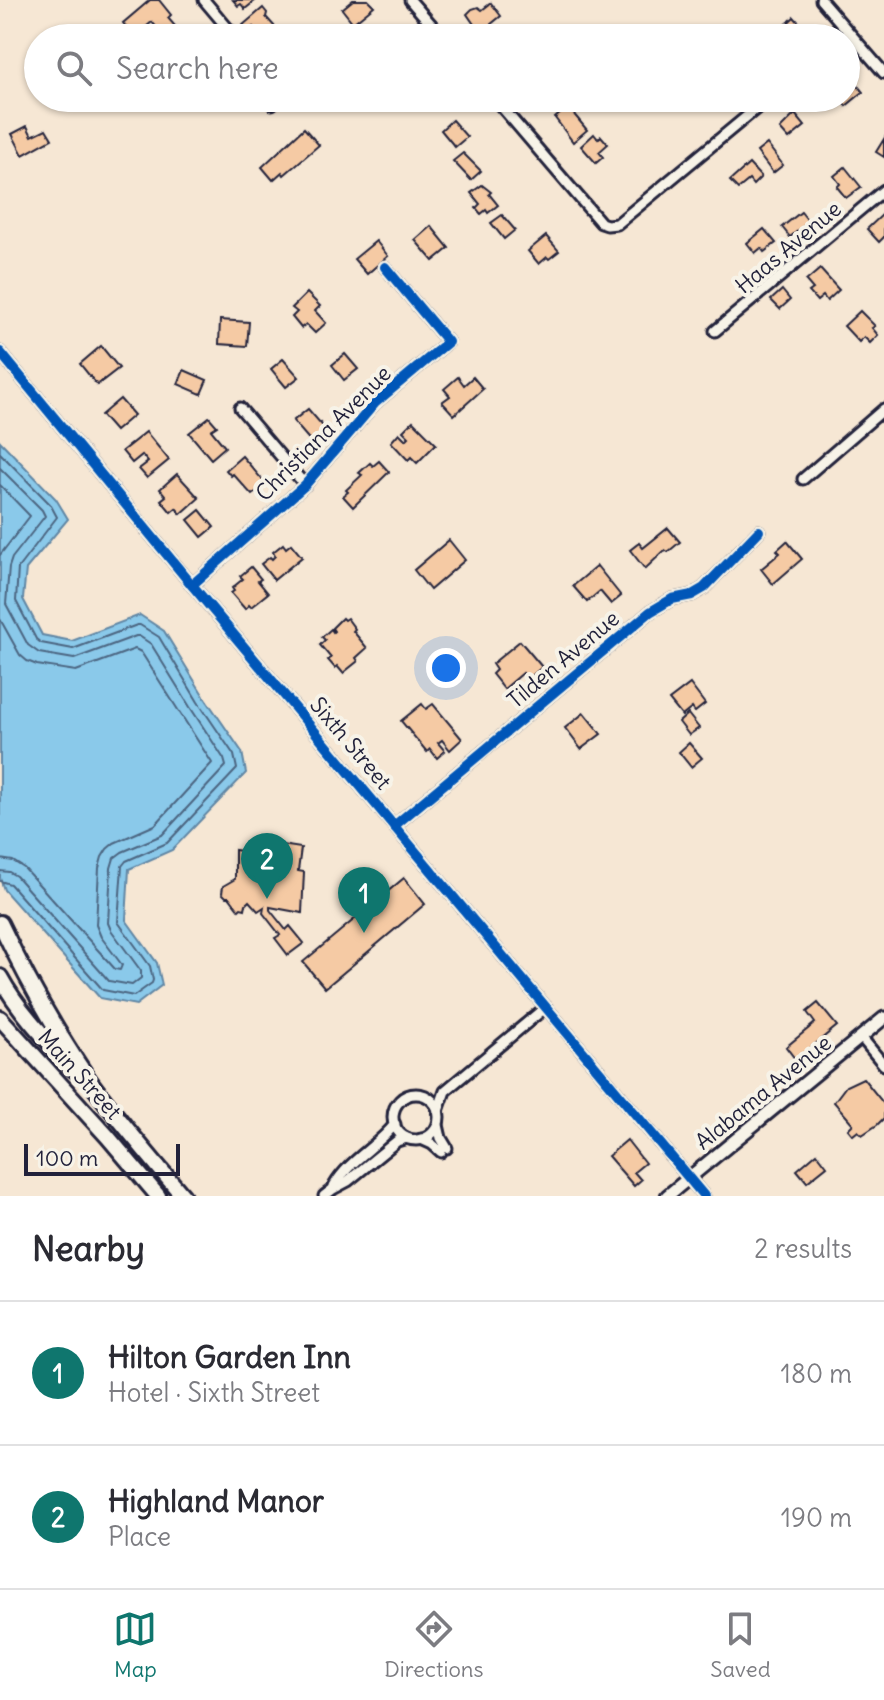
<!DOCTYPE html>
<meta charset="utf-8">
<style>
body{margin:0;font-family:Delius,sans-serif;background:#f2f2f3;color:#2b2b33}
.scale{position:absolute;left:24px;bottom:20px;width:156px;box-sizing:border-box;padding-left:8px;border:4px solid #22223b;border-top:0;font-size:22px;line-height:28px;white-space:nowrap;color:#22223b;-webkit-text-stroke:6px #f7f3e8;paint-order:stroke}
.you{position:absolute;left:446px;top:668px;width:28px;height:28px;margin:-20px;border:6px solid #fff;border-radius:50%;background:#1a73e8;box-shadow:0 0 0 12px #1a73e833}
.badge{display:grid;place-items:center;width:52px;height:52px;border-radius:50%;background:#0f766e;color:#fff;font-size:26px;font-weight:700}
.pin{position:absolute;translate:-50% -66px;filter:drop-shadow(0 2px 4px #0008)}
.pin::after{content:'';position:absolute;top:42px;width:28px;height:24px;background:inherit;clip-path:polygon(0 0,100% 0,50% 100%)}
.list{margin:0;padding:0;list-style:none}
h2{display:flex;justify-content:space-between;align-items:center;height:104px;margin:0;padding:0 32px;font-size:34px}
h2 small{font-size:26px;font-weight:400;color:#7c7c81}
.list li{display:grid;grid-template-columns:52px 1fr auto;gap:24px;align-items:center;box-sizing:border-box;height:144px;padding:0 32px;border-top:2px solid #e1e1e2}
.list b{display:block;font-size:30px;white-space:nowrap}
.list p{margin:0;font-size:26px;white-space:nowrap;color:#7c7c81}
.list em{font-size:26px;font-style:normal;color:#7c7c81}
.icon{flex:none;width:44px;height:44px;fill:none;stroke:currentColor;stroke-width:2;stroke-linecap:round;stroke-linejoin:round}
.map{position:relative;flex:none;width:884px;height:1196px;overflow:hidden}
.search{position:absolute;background:#fff;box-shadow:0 2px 6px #0004;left:24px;right:24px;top:24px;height:88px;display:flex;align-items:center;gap:20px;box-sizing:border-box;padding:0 28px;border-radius:44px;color:#7c7c81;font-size:30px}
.sheet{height:392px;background:#fff}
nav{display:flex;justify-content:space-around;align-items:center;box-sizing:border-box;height:112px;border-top:2px solid #e1e1e2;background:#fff;font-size:22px;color:#7c7c81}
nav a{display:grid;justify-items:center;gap:4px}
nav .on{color:#0f766e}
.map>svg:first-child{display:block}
</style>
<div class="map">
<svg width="884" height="1196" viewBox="0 0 884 1196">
<rect width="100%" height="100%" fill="#f6e7d4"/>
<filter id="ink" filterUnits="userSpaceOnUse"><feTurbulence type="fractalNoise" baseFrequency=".0125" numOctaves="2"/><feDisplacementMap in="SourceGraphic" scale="16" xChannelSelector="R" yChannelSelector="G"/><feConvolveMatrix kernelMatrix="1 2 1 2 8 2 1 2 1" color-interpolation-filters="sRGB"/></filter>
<g filter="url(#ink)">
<polygon fill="#8ac9ea" stroke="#6086a4" stroke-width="2" points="0,441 56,499 68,519 26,569 23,599 42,635 72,641 140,615 164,631 205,698 242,752 246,773 172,850 129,869 126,920 157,963 162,985 136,1005 100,998 4,890 0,878"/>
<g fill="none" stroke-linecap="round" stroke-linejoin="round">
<g stroke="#4c6581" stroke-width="2">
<polyline points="0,453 50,504 57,517 18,568 16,601 36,639 41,643 73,649 137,625 140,625 159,637 198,702 234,755 237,769 167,843 126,861 122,866 118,922 150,966 153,980 152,983 134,996 103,990 10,884 0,881"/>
<polyline points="0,468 42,510 45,516 12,558 9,567 6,604 28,645 39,653 74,659 136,636 139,636 151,644 190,707 224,759 226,766 162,835 122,852 114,858 111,868 108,923 111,930 141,971 141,978 132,985 109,981 16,876 9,872 0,871"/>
<polyline points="0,485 30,516 0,555"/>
<polyline points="0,619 20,655 27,661 37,665 76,671 135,649 141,652 212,763 155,825 114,843 107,849 102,857 99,868 96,925 101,937 122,965 120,970 115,969 24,868 13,861 0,859"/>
</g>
</g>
<g fill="#f5caa4" stroke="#22223b" stroke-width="2">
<polygon points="150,0 159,0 171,15 168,18 175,26 163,35 152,22 134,37 123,23"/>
<polygon points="233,0 254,0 255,1 245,9 241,4 238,6"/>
<polygon points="353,0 368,0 374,6 353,23 342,9"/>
<polygon points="491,3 501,16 480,33 467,14 472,9 478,7 482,10"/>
<polygon points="263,8 267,13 266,17 275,27 262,38 253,27 248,31 243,25"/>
<polygon points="794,17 804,28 793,38 788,38 780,30"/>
<polygon points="849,75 863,92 846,106 839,98 846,98 846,78"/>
<polygon points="535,98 558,98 545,110"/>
<polygon points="568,107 587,130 573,142 555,118"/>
<polygon points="795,114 805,126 789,139 780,129"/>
<polygon points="452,120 467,137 455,147 441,130"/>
<polygon points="27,126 32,136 46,129 52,139 23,155 12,134"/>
<polygon points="304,128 319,145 284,175 282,172 273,180 262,167"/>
<polygon points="594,134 598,139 601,136 608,144 599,152 603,157 596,163 581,146"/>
<polygon points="884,139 884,157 876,152"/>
<polygon points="767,144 783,165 773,173 757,152"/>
<polygon points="463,153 481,171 471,180 453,161"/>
<polygon points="749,164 761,177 753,185 749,180 738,189 730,181"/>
<polygon points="845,167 861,187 846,198 837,187 840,184 834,176"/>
<polygon points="482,185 491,192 489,194 498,205 488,213 486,210 481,214 476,208 480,204 471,193"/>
<polygon points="801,212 809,222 790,237 782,227"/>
<polygon points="884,213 884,237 879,242 867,229"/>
<polygon points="502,215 515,230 504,239 491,223"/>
<polygon points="431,226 449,248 433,261 415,240"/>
<polygon points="764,229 776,243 764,252 761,248 755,253 747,243"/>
<polygon points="546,236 559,251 549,259 547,257 539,264 528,251"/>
<polygon points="376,241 388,256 367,274 354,259"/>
<polygon points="820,269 839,290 827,301 823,296 817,301 809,292 813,289 806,281"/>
<polygon points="782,290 790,300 780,309 771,300"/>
<polygon points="307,293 320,306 315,311 326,323 315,333 306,324 301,328 292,317 297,312 292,308"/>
<polygon points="860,311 875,326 872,328 878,335 870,343 864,337 859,342 844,326"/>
<polygon points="220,320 249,322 247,346 219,344"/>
<polygon points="101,346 119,368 97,385 80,364"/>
<polygon points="345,354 358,369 344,380 332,365"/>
<polygon points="283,359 299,377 286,387 271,369"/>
<polygon points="184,370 207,380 201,394 178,384"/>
<polygon points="458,377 464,385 473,377 483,389 454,415 442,402 450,396 444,389"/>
<polygon points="120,399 134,415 115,431 101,415"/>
<polygon points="308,409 328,432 313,444 293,421"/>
<polygon points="209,417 217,426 211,430 225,447 211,459 189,433"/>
<polygon points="413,421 436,444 417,463 411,457 408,460 391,442 399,433 406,440 409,437 403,431"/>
<polygon points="146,432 169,460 147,478 139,469 148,462 142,455 132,463 122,451"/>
<polygon points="242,456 266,484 252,495 233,474 231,476 226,470"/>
<polygon points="379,461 389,472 353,507 343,496 348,492 346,490 362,475 359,473 370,463 373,466"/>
<polygon points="177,474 199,498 181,514 176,508 171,512 161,500 166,496 160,489"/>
<polygon points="200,510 214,527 202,537 188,520"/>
<polygon points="668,528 680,542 668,552 665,550 645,569 630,550 639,543 643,548"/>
<polygon points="449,540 465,560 430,590 414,570"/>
<polygon points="787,541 802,559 773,584 761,569 780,553 777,550"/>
<polygon points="283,544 286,548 291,544 302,557 274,580 261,564 270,557 272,559 275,556 273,552"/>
<polygon points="597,566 621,596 611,604 600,591 587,602 573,586"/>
<polygon points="251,567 261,579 258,581 268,593 251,607 249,605 245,609 231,593 234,591 232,588 243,579 240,576"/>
<polygon points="342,618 344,620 347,618 355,629 353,631 367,648 356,658 358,661 343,673 337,666 335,668 328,660 331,658 320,645 325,640 322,637 331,629 333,632 334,631 332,628"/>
<polygon points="520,641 542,667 528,679 523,673 504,689 492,674 496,670 492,664"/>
<polygon points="690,684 705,704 695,712 692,708 682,716 669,700"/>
<polygon points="422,704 426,709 433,704 462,739 450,750 442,740 438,743 445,751 437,758 430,749 427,752 401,721"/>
<polygon points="584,713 601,734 581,749 565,728"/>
<polygon points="688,714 699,728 689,735 679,722"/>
<polygon points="689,743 702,758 691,767 679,752"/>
<polygon points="262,842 301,848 298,871 304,872 302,913 270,907 270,910 286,930 290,926 304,943 288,955 275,938 280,935 263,913 264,907 258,911 249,901 246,904 245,909 241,908 239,910 229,897 226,897 222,893 223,886 235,879 235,850 260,854"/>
<polygon points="404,878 425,904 325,988 303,962"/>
<polygon points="818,1003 837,1026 796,1060 786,1047 815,1023 807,1012"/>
<polygon points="863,1078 884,1104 884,1118 877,1125 862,1135 858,1131 853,1135 848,1129 853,1124 834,1102 846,1086"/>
<polygon points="627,1140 645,1163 634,1172 641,1180 634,1186 608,1156"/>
<polygon points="817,1153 827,1166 807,1182 797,1170"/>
</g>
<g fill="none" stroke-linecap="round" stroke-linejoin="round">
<g stroke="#22223b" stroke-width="15">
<g id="minor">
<polyline points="204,0 236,38"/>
<polyline points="410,0 443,38"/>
<polyline points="821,0 884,73"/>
<polyline points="494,98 601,223 607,225 617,224 769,98"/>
<polyline points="272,104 279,98"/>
<polyline points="715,331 884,190"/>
<polyline points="0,352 192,585 704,1196"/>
<polyline points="240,408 305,485"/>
<polyline points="803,479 884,409"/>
<polyline points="192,585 305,485 375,403 448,342 385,267"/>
<polyline points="394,826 650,612 672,599 692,595 704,588 759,531"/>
<polyline points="861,1037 884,1065"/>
<circle cx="416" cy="1117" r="23"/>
<polyline points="438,1111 445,1091 546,1007"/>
<polyline points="438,1125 441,1138 447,1148"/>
<polyline points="421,1139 432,1144 441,1152"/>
<path d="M334,1186C349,1160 377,1147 395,1124"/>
<polyline points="324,1196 333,1189 348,1181 397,1141 407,1138"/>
</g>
</g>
<g stroke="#22223b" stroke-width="17">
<polyline id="tertiary" points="667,1196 884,1018"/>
</g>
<g stroke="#22223b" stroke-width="20">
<g id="primary">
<path d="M0,923C26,978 55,1030 89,1080C118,1120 151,1158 183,1196"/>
<path d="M0,977C19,1012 48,1041 75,1070"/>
<polyline points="0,1018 108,1137 158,1196"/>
</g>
</g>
<use href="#minor" stroke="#f7f3e8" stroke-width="9"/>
<use href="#tertiary" stroke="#f7f3e8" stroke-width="11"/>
<use href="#primary" stroke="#f7f3e8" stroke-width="14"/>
<g stroke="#f7f3e8" stroke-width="15">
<g id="cycleway">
<polyline points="0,352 192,585 704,1196"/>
<polyline points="192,585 305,485 375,403 448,342 385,267"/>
<polyline points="394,826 650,612 672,599 692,595 704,588 759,531"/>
</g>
</g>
<use href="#cycleway" stroke="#0057b8" stroke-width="10"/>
</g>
</g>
<g text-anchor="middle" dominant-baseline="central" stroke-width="8" stroke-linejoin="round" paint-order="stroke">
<g font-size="22" fill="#22223b" stroke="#f7f3e8">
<text transform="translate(788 247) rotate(-40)">Haas Avenue</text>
<text transform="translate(323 433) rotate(-45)">Christiana Avenue</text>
<text transform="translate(563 659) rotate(-40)">Tilden Avenue</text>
<text transform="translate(351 743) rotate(50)">Sixth Street</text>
<text transform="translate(80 1074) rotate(48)">Main Street</text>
<text transform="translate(763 1092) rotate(-39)">Alabama Avenue</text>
</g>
</g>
</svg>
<div class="scale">100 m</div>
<div class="you"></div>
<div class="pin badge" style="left:364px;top:933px">1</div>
<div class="pin badge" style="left:267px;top:899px">2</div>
<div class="search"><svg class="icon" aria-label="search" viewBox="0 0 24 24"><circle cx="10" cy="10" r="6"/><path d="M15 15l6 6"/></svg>Search here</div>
</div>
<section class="sheet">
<h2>Nearby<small>2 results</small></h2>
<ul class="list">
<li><span class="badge">1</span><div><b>Hilton Garden Inn</b><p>Hotel · Sixth Street</p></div><em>180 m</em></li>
<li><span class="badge">2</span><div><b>Highland Manor</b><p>Place</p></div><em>190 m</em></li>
</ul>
</section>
<nav>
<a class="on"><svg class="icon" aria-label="map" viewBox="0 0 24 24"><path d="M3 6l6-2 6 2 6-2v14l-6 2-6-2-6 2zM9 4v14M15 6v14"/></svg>Map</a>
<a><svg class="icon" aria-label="directions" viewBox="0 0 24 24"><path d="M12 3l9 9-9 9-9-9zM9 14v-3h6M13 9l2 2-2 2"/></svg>Directions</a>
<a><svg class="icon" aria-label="saved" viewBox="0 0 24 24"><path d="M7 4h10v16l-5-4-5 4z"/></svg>Saved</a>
</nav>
